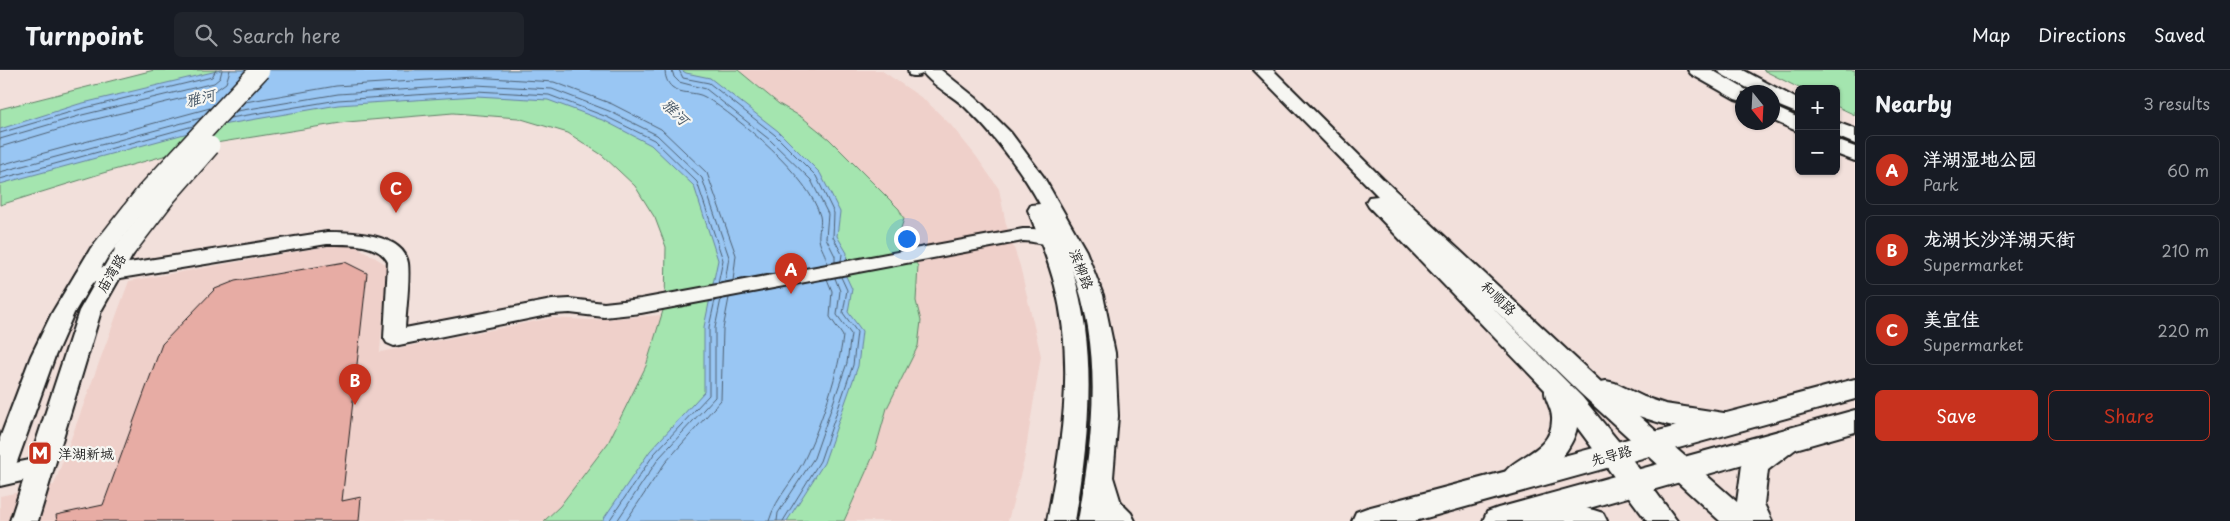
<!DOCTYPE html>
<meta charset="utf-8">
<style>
body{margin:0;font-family:"Playpen Sans","LXGW WenKai TC",sans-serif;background:#20242c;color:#f1f3f6}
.controls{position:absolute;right:15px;top:15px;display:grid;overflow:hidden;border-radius:8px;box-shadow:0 1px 4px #0004}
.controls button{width:45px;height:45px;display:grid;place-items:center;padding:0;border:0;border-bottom:1px solid #363941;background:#171b24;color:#f1f3f6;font:25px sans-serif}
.compass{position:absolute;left:1735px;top:15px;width:45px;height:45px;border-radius:50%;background:#171b24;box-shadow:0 1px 4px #0004;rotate:162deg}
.you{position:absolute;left:906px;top:168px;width:18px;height:18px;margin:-12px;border:4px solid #fff;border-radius:50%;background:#1a73e8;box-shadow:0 0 0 8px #1a73e833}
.badge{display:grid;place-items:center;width:32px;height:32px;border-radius:50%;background:#c8321e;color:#fff;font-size:16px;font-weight:700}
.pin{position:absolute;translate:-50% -41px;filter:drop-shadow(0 1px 2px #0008)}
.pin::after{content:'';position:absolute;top:26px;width:18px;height:15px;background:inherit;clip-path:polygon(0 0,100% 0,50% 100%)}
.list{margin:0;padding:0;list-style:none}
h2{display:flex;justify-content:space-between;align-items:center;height:65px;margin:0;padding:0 20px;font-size:21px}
h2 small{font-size:16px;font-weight:400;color:#9ea1a6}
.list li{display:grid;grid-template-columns:32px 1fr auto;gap:15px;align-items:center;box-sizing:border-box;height:70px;margin:0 10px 10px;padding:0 10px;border:1px solid #363941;border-radius:8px}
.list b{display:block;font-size:19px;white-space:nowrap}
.list p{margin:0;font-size:16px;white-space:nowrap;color:#9ea1a6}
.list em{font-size:16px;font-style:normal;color:#9ea1a6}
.actions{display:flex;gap:10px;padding:15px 20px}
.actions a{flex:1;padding:11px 0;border:1px solid #c8321e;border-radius:8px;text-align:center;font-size:18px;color:#c8321e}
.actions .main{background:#c8321e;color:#fff}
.icon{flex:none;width:28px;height:28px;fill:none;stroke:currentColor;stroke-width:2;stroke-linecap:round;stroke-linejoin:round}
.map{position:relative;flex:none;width:1855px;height:451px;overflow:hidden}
header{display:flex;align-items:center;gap:30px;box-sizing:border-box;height:70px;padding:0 25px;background:#171b24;border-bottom:1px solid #363941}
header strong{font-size:24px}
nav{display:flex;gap:28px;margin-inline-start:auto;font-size:18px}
.search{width:350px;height:45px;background:#20242c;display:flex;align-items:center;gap:12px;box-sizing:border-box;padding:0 18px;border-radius:8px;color:#9ea1a6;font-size:19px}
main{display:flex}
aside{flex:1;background:#171b24}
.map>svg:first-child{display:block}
</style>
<header>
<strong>Turnpoint</strong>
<div class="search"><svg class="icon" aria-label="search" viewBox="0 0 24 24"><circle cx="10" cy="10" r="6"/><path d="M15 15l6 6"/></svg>Search here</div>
<nav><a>Map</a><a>Directions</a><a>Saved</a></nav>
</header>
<main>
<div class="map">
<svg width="1855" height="451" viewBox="0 0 1855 451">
<rect width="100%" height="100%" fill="#f2e0db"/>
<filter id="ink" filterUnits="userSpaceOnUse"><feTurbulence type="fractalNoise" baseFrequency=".02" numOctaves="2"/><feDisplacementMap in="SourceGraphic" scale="10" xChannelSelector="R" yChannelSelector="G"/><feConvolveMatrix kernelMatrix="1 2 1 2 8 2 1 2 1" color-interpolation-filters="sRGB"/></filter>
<g filter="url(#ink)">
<g fill="#efd0ca">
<polygon points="738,0 881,0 925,30 950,54 976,86 999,119 1006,154 1020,196 1041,286 1024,391 1008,451 844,451 874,384 887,338 921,251 916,231 918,196 902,174 900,161 904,149 899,139 829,69 803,48 779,34"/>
<polygon points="346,173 361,179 387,195 380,282 551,248 589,250 662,245 646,296 608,373 560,436 544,451 0,451 0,426 54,415 129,211"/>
</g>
<g fill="#a4e5af" stroke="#608066">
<polygon points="154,0 738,0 779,34 803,48 829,69 899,139 904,149 900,161 902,174 918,196 916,231 921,251 918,276 887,338 874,384 844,451 544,451 560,436 608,373 646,296 665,234 666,177 655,148 635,116 602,85 568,63 518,48 453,43 347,52 203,75 103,103 0,135 0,39"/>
<polygon points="1763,0 1855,0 1855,45 1836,36 1836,19 1801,19"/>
</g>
<polygon fill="#99c6f3" stroke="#67829d" points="221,0 681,0 686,3 710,8 778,61 820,103 840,142 837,166 847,183 845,204 852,219 848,242 862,261 858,296 824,393 787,451 602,451 650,381 704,322 704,257 718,190 694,116 651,75 605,51 548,30 476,26 338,35 210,57 0,114 0,59 79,34"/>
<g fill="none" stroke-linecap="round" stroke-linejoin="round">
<g stroke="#4e6072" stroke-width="1">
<path d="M665,0C665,6 667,13 672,17C681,25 695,21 705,27C739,48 810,107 820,146C822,154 818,161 819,169C820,178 827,185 827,194"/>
<polyline points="672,0 674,7 679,12 706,19 770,70 811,110 828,144 826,168 835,186 835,192"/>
<polyline points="679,0 683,8 709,13 775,65 816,106 834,143 833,167 842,184 841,191"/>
<polyline points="245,32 336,16 474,7 554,12 612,34 661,59 707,103 736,185 733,211"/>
<polyline points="237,41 338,24 475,15 552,19 609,41 657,65 702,108 729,187 725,212"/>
<polyline points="230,48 338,30 476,21 549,25 607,47 654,70 697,112 723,190 718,214"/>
<polyline points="0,63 81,39 212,7 216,0"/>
<polyline points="0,69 82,45 214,13 220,8 222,0"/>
<polyline points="0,77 84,52 216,20 226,13 230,0"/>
<polyline points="0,95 210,38"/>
<polyline points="0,102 201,48"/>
<polyline points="0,109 193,56"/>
<polyline points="609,451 654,384 709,325 709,257 715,230"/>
<polyline points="617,451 659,388 715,327 715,258 721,229"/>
<polyline points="626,451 665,393 721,330 723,259 729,228"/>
<path d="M769,451C776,426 797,408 807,384C822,351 839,301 843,266L830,247L832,221L827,209"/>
<polyline points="777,451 778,443 814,388 847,293 851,264 837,245 840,221 835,208"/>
<polyline points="783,451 820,391 853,295 857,262 843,243 847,220 841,207"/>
</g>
</g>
<polygon fill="#e7aca4" stroke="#1c1c1c" points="345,192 367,203 342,431 361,427 359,451 57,451 56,445 103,435 162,274 215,219 235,211"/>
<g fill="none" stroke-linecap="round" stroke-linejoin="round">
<g stroke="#1c1c1c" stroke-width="4">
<g id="tertiary">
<path d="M908,0H927C922,6 915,7 909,5Z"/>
<path d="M1023,159C1035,159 1054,158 1061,170L1059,174C1048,177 1035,171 1023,171L641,243L604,247L570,243L552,244L394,276L387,273L384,268L388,192C378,172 346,174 327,174L84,214L77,212L74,207L77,202L84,200L327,162C350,162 403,163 408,193C410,209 406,240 405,258L552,230L570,229L604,233L641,229Z"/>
<polygon points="40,388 48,391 52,398 48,405 0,416 0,396"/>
</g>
</g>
<g stroke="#1c1c1c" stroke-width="4">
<g id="secondary">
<path d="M921,0H941L976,28L1011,63L1043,106L1086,181L1103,225L1115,283L1118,346L1113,407L1121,433L1131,443L1135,451H1078C1093,368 1104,281 1072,199C1098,282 1089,367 1075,451H1047C1062,374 1075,293 1055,216C1048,189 1038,165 1028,140L1031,135L1040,134C1020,98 995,66 965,37C952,25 931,15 921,0Z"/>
<path d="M1254,0H1273L1383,109L1601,312L1606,311L1615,313L1644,327L1665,334L1737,345L1741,352L1737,359C1710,368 1665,355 1639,346L1737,432L1742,395L1746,387L1779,364L1788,361L1797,364L1801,371L1797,378L1768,400L1764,434L1772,451H1720L1580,323L1491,236L1582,327L1623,377L1677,451H1647L1577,357C1573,383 1533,424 1506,415L1502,407C1513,384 1551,384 1552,350C1553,339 1544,330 1545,320L1369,137L1366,132L1369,127L1378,126Z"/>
<polygon points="124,174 132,176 135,181 101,241 38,451 10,451 79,241 116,176"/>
<polygon points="99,176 107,178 110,183 74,243 55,286 13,403 9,411 0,414 0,368 31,286 52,243 91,178"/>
<path d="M1534,432C1557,434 1580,435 1603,443L1607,451H1524L1520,444L1524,436Z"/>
</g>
</g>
<g stroke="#1c1c1c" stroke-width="4">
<g id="primary">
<polygon points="1688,0 1712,0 1750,22 1742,22 1742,31 1735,29 1691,4"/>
<polygon points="1772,36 1799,48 1799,62 1772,50"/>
<polygon points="1836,70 1855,77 1855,91 1836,84"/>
<polygon points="1855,309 1855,329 1415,451 1352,451 1356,442 1367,438"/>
<polygon points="1855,340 1855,362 1544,451 1483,451 1487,442 1498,438"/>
</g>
</g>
<g stroke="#1c1c1c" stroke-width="4">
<g id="trunk">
<polygon points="1718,0 1743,0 1799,30 1799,44 1772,33 1772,22 1755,22 1721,4"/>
<polygon points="1836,52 1855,59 1855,74 1836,66"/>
</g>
</g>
<use href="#tertiary" fill="#f6f6f2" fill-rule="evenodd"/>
<use href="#secondary" fill="#f6f6f2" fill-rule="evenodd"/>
<use href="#primary" fill="#f6f6f2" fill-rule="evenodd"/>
<use href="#trunk" fill="#f6f6f2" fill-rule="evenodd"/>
<g stroke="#1c1c1c" stroke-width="22" stroke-linecap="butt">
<g id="secondary-bridge">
<polyline points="124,181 167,125 210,76"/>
<polyline points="99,183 146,123 260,0"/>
</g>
</g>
<use href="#secondary-bridge" stroke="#f6f6f2" stroke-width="19"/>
</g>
</g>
<defs>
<g id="metro-square" transform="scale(1.25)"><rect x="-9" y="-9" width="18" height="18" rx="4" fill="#c8321e" stroke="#f6f6f2"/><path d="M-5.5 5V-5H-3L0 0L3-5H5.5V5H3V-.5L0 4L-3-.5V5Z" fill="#fff"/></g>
</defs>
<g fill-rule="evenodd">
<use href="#metro-square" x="40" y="383"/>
</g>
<g text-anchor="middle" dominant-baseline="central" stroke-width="4.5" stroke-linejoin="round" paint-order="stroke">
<g font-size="14" fill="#1c1c1c" stroke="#f6f6f2">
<text transform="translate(1082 199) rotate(69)">滨柳路</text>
<text transform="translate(111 203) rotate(-59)">庙湾路</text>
<text transform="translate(1499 228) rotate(44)">和顺路</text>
<text transform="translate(1611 385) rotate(-15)">先导路</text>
</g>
<g font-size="14" fill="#1c1c1c" stroke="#f6f6f2" text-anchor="start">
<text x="58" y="383">洋湖新城</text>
</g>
<g font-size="15" font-style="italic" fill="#485867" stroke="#f6f6f2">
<text transform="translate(200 27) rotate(-14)">雅河</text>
<text transform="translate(676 41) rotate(44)">雅河</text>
</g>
</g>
</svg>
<div class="controls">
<button>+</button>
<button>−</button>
</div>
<svg class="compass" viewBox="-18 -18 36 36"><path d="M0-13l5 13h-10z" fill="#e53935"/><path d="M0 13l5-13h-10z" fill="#9ea1a6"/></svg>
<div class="you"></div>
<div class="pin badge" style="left:791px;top:224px">A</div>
<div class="pin badge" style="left:355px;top:335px">B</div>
<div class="pin badge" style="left:396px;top:143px">C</div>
</div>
<aside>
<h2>Nearby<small>3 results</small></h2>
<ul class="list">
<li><span class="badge">A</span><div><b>洋湖湿地公园</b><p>Park</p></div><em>60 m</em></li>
<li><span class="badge">B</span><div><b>龙湖长沙洋湖天街</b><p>Supermarket</p></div><em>210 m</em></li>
<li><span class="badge">C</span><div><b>美宜佳</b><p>Supermarket</p></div><em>220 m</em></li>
</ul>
<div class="actions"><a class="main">Save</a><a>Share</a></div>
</aside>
</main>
